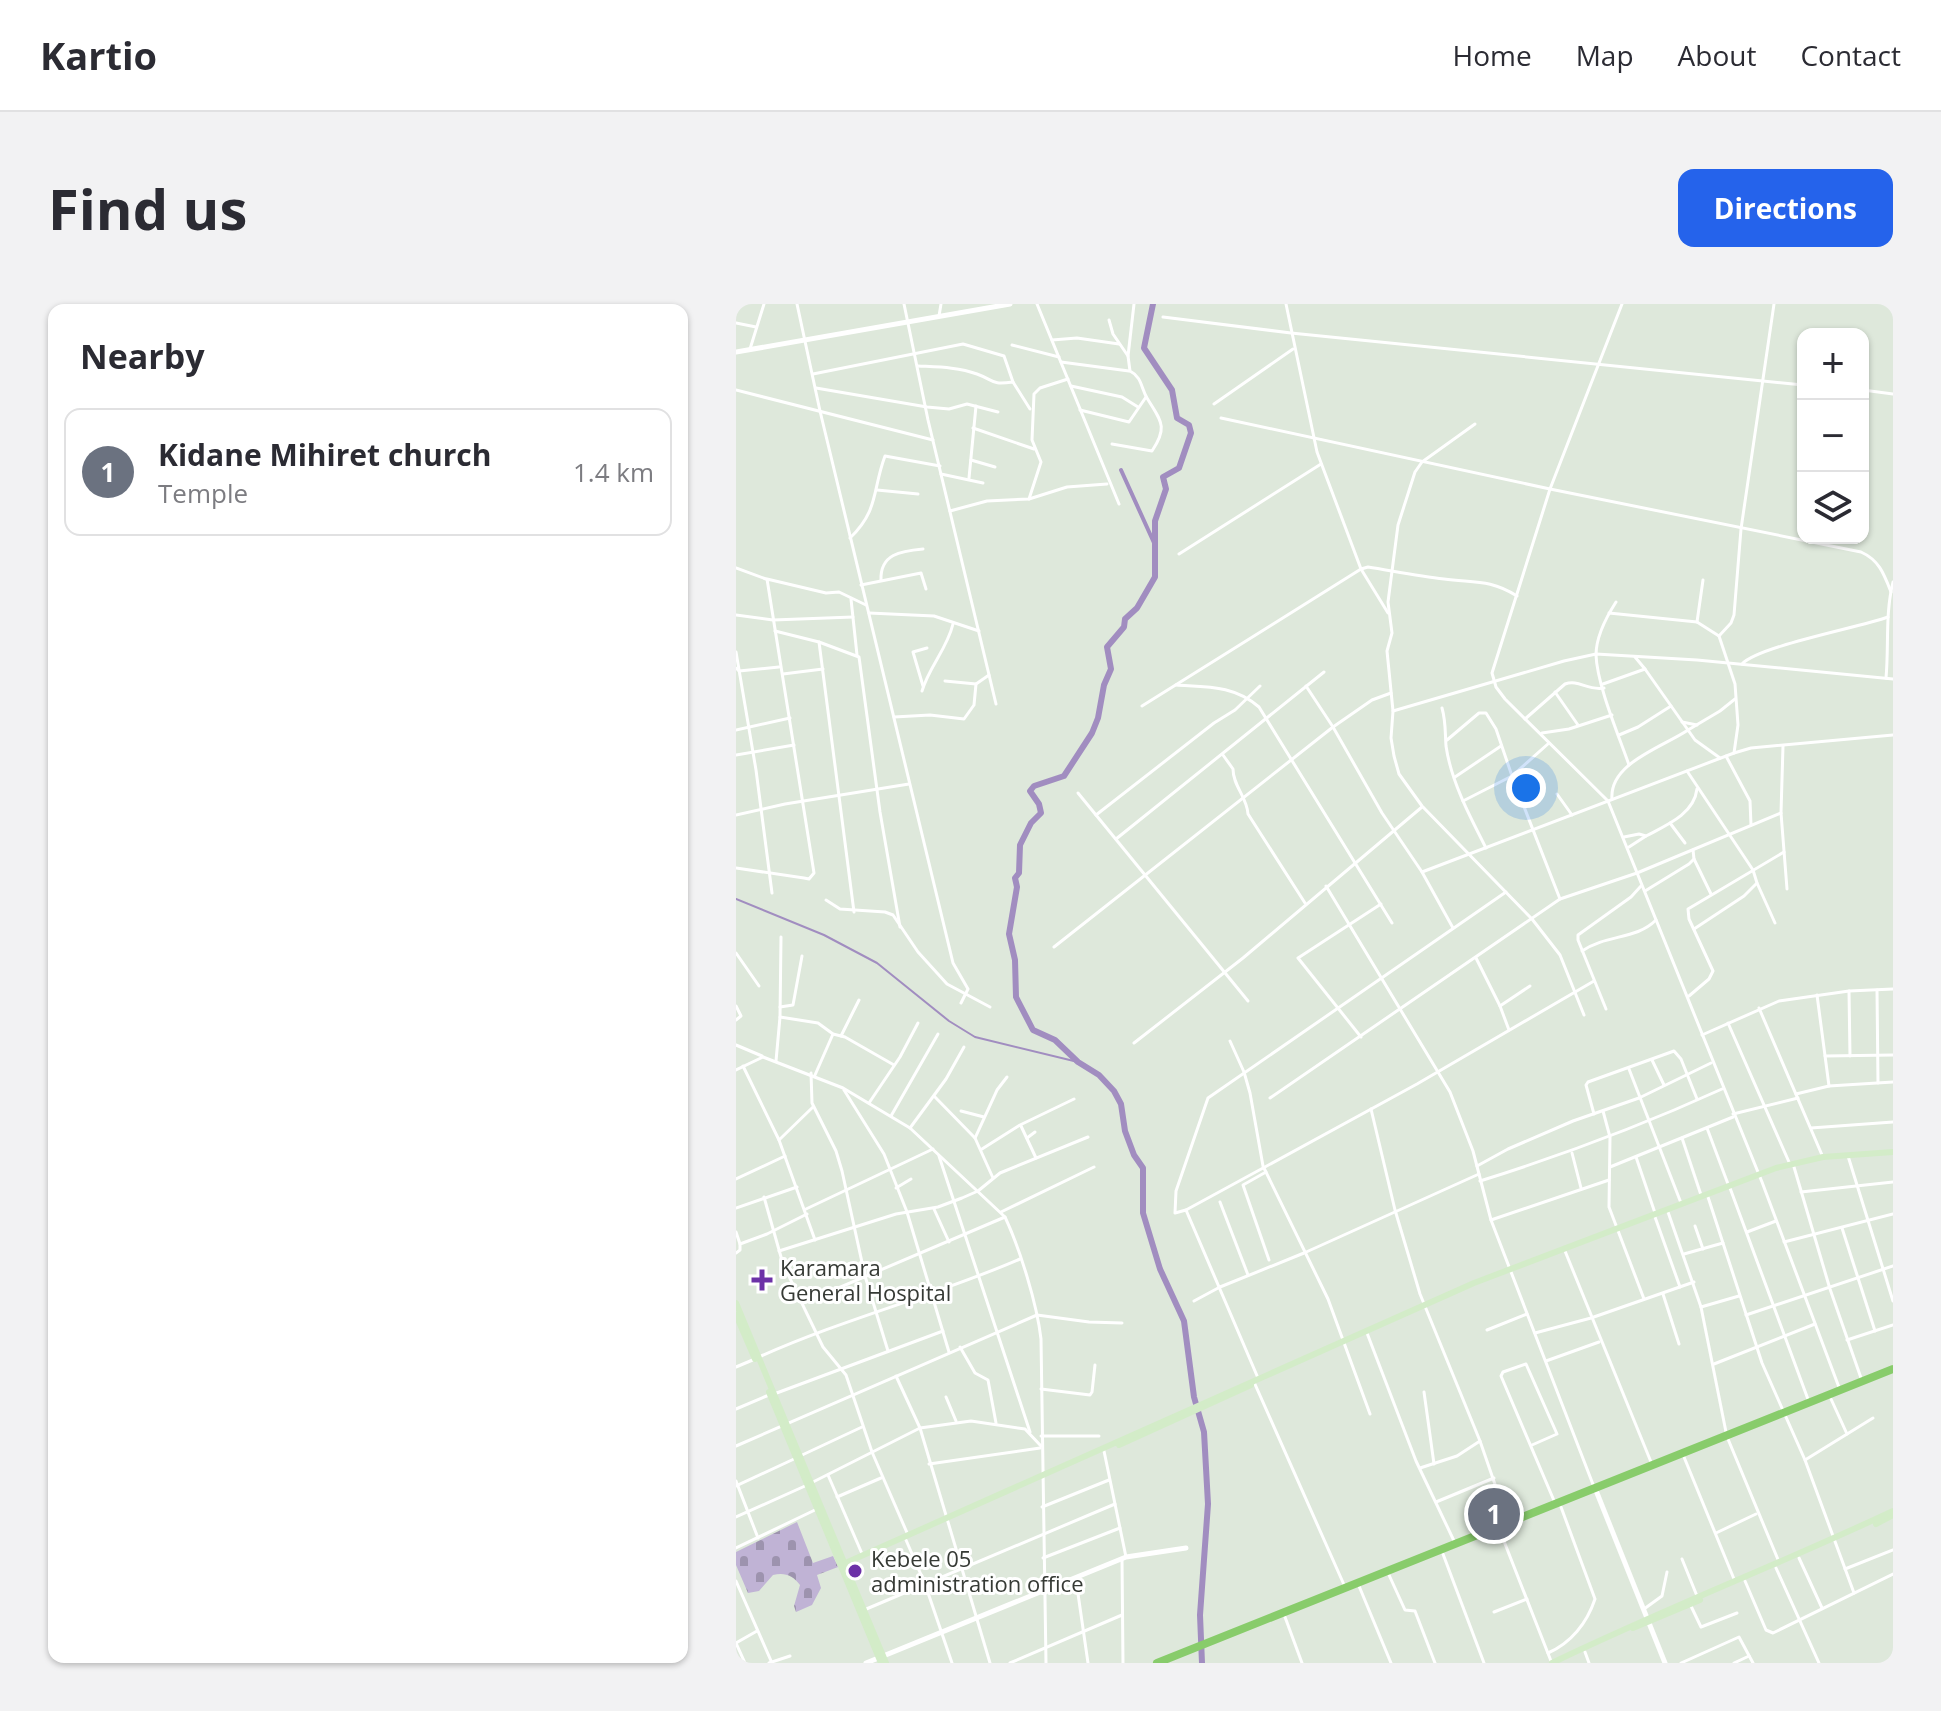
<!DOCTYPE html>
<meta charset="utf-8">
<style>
body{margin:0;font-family:"Open Sans",sans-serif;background:#f2f2f3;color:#2b2b33}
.controls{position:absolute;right:24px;top:24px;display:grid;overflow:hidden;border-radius:16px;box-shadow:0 2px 6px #0004}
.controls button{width:72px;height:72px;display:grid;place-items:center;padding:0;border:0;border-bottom:2px solid #e1e1e2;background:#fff;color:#2b2b33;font:40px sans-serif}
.you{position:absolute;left:790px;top:484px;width:28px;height:28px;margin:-20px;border:6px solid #fff;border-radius:50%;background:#1a73e8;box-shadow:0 0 0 12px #1a73e833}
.badge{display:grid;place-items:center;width:52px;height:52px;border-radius:50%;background:#2563eb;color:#fff;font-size:26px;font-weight:700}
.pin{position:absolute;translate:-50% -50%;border:4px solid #fff;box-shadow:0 2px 8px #0006}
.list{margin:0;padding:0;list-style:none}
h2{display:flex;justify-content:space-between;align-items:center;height:104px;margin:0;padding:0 32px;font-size:34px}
h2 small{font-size:26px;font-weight:400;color:#7c7c81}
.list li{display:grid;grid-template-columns:52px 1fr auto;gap:24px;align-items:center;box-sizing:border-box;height:128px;margin:0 16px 16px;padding:0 16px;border:2px solid #e1e1e2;border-radius:16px}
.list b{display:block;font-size:30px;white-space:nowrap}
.list p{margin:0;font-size:26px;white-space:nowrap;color:#7c7c81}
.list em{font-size:26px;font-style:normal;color:#7c7c81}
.icon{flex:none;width:44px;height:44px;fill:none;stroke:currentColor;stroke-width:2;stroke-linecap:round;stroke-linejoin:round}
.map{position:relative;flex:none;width:1157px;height:1359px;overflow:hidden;border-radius:16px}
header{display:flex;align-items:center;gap:48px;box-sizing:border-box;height:112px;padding:0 40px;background:#fff;border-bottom:2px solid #e1e1e2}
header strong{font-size:38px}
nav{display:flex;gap:44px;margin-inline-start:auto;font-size:28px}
.intro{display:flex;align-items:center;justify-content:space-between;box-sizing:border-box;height:192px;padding:0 48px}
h1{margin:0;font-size:56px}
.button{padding:20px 36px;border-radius:16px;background:#2563eb;color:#fff;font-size:28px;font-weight:700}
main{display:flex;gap:48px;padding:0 48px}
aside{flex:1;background:#fff;border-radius:16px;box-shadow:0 2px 6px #0004}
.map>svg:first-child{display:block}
</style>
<header>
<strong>Kartio</strong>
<nav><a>Home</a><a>Map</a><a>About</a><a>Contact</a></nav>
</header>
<div class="intro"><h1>Find us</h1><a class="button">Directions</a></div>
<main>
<aside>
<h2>Nearby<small></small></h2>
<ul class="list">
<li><span class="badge" style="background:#6b7280">1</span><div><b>Kidane Mihiret church</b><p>Temple</p></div><em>1.4 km</em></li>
</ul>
</aside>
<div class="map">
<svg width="1157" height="1359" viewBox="0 0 1157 1359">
<defs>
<pattern id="cemetery-stones" width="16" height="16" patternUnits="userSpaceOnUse" patternTransform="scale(2)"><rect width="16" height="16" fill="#c0b3d5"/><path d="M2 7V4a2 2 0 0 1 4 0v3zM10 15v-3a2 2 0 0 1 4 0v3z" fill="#9d93ae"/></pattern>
</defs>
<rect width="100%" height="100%" fill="#dee8db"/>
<path fill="url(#cemetery-stones)" d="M61,1218L77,1259L97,1252L102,1263L81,1271L85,1284L76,1301L60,1308L58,1302L64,1281C57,1271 48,1268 37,1271L23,1287L12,1289L0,1261V1248Z"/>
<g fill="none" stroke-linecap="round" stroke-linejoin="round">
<polyline stroke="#a18dc0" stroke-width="2" points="0,595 88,631 141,659 213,717 239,733 342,758"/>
<polyline stroke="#a18dc0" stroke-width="4" points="385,166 419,241"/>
<polyline stroke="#a18dc0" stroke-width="6" points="417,0 408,44 436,86 441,114 453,121 455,129 443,164 427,173 430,185 419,217 419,273 401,304 389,315 388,323 371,343 375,365 368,381 362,414 356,429 328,472 298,482 294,487 303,500 305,509 295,519 284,541 283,569 279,574 281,583 273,630 279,656 280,693 297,726 319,736 342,758 363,771 378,787 385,800 389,827 398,851 407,864 407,909 424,965 448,1017 458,1093 468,1128 472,1200 464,1311 466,1359"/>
<g stroke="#fff" stroke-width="3">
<polyline points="61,0 84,107 217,659 232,685 225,699"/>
<polyline points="168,0 192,116 260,400"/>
<polyline points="301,0 383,200"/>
<polyline points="550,0 581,148 625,265 652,309"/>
<polyline points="886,0 814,185 756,369 760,383 769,395 872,497 1026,878 1104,1086"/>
<polyline points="203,12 205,0"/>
<polyline points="427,13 555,29 1067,81"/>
<path d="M373,16L377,30L392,52L394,67C406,73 405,84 411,94C424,116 433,122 416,147L376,140"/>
<polyline points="0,19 20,23"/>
<polyline points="316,36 341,34 383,40"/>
<polyline points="276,41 323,53"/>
<polyline points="14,45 28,0"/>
<polyline points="392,52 398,0"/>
<polyline points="325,58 393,67"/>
<path d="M182,62C201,63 222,63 241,70C260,77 254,81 277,78L294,105"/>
<polyline points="77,70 227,40 268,52 277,78"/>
<polyline points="335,82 386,93 402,103"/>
<polyline points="80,84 191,103 213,105 231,100 262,108"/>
<polyline points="0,86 197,136"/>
<polyline points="1127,86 1157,90"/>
<polyline points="478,100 557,45"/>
<polyline points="344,106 393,118 410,93"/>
<path d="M485,114L814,185L1125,248C1143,256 1148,270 1155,288"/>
<polyline points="739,120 686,158 679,168 662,221 652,298 656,329 651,347 657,407 655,434 658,452 663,470 686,502 796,615 824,651 848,711"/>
<polyline points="237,124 298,145"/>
<polyline points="235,156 259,163"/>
<polyline points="205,170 247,179"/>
<polyline points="233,174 240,102"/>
<polyline points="141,186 182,190"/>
<polyline points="293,195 305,158 296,136 298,90 304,84 332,75"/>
<polyline points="214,207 251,197 293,195 331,183 371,180"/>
<path d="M114,234C143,206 136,187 149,152L204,162"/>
<polyline points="443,250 585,160"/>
<polyline points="0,264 30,275"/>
<path d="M145,276C144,250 165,247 187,245"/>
<polyline points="125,281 185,269 190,285"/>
<polyline points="115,295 121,351"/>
<path d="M880,298C871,312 860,333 860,351C861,381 883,432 893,461"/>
<polyline points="133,309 198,312 243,327"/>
<polyline points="873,309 961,318 983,332"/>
<polyline points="0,311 37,316 117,313"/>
<polyline points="961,318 967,276"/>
<polyline points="39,327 83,338 123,353 144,508 164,623"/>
<polyline points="83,338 118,608"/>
<polyline points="0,348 20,466 36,589"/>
<polyline points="899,353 909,365"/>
<path d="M1006,360C1023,342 1121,324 1152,313"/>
<polyline points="0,364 3,367 43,363"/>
<polyline points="47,370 87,365"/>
<path d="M1150,374C1153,341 1149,310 1157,278"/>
<polyline points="209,377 240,380"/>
<polyline points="867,380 909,365 952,426 984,407 999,395"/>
<path d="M440,381C471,383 498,381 523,403L656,619"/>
<polyline points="187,382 177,348 191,344"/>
<polyline points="570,382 597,423 646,509 686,568 717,624"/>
<path d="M186,387C193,363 211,345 217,320"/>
<polyline points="819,388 842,421"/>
<path d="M406,402L625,265L632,263C657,267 683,272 708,275C738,279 754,275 781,292"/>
<path d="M706,404C710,418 709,429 710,442C715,477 734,513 750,544"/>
<polyline points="657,407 828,357 860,350 961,356 1157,375"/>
<polyline points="158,413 194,411 228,415 238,401 240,380 253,371"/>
<path d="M789,415L829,380C843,375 851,387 868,384"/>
<polyline points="946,418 961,421"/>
<polyline points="0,426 54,414"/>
<polyline points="806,429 833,425 876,411"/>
<polyline points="883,431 902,423 935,402"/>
<polyline points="711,436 743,409 750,409 760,425 776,472 824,595"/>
<polyline points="1047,442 1045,509 1051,585"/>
<polyline points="998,449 1002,421 999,380 983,332 995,319 998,311 1005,225 1038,0"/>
<polyline points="0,451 58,441"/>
<path d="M487,451L497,465C497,482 511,493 512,510L569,599"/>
<polyline points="990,452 1014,497 1015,521"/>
<polyline points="951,467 1017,566 1021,579 1008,592 958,625"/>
<polyline points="719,473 765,442"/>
<polyline points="342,489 512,697"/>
<polyline points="821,490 836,511"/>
<path d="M876,495C873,459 927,443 952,426L959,436L984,454"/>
<polyline points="727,497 776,472 813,439"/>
<polyline points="0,511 49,500 173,480"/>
<polyline points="360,511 478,419 499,406 524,382"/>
<polyline points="934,519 949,539"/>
<path d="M888,533L903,530L910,532C931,521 958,510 961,485"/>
<polyline points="380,535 588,368"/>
<polyline points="893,543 910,532"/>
<polyline points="958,555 975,590"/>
<polyline points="0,564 68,574 73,575 78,569 31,275 90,289 103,288 130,301"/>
<polyline points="686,568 998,449 1015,444 1157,431"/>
<polyline points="1021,579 1039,619"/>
<polyline points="590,582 714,788 737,847 755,916 858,1183"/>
<polyline points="909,587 953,560 958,555 957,546"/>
<polyline points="90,596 104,605 149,608 157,611 182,648 211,680 254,703"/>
<polyline points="318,643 597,423 636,396 655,389"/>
<path d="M846,647C871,630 900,636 920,616"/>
<polyline points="0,649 23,682"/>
<polyline points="740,654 764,702 773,726"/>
<polyline points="1141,686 1142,779"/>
<polyline points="1113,687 1114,752"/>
<polyline points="1081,691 1093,782"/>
<polyline points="953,692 973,675 977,667 953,615 952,605 1048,548"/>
<polyline points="0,702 5,712 0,716"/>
<polyline points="764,702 794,682"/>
<polyline points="44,703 57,701 66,652"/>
<polyline points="1023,704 1086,851"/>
<polyline points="870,705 842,636 842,631 895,593 905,582"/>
<polyline points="44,713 82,719 97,730 109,733 158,761"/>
<polyline points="992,719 1053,858"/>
<polyline points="966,731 1043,697 1113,687 1157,685"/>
<polyline points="105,732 123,696"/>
<polyline points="625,733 562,654 645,600"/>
<polyline points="494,737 508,768 514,789 527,862 592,995 634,1110"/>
<polyline points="398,739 507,654 686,503"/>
<polyline points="0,741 26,752"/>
<polyline points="1089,752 1157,751"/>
<polyline points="916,756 928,781"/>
<polyline points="40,757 44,713 45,633"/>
<polyline points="7,762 43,836 79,936"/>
<polyline points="893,765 945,899"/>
<path d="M0,766L27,753L107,784L174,824L269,913C284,945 301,1000 305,1035L310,1359"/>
<polyline points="75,769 76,799 100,847 106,867 129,972 152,1047"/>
<polyline points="79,771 97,730"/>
<polyline points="108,786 148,850 171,908 213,1048"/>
<polyline points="1060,790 1093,782 1157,778"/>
<polyline points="198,792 239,834 257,874"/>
<polyline points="534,794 824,595 901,569 1045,509"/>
<polyline points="133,799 164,753 182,719"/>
<polyline points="635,805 659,906 684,990 744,1137 772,1218"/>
<polyline points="225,807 248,813"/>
<polyline points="867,807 874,833 873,903 908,995"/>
<polyline points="858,810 850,781 852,778 938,747 945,755 961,795"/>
<polyline points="997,810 1062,794"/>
<polyline points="155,812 202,730"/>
<polyline points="285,822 300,854"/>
<polyline points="174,824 210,775 228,743"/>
<polyline points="971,824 992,880"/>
<polyline points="1075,824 1157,818"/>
<polyline points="239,834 261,786 271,773"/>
<polyline points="291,834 299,828"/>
<polyline points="946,834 965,891"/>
<polyline points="43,836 77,803"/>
<polyline points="246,845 284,821 338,795"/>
<polyline points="836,849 845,884"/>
<polyline points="203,852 294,1128"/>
<polyline points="1112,852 1157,997"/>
<polyline points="900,853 919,909"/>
<polyline points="741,862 772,845 837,817 903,794 975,759"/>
<polyline points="874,863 997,813"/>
<polyline points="1058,863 1094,985 1125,1074"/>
<polyline points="530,868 507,881 533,956"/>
<polyline points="0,875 49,852"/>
<path d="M744,877C827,851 907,821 986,785"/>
<polyline points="160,884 175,875"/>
<polyline points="994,884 1073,1098"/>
<polyline points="1065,888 1157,878"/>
<polyline points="28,893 47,960 87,1043 110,1071 136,1148 172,1231"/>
<polyline points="972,893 1026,1059 1069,1156 1118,1289"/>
<polyline points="484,898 512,971"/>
<polyline points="0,904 61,883"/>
<polyline points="70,905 197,845"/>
<polyline points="198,905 213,938"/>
<polyline points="450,906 681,780 858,677"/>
<polyline points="265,908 358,863"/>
<polyline points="932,908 965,1003 990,1128"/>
<polyline points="919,913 944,983"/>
<polyline points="755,916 873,876"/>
<polyline points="959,922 967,945"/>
<polyline points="1106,924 1139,1027"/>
<polyline points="0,928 4,940"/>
<polyline points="1011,928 1040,917"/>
<polyline points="1048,938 1157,910"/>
<polyline points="43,947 160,910 202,903 226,894 242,887 264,869 352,833"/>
<polyline points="829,947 915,1158"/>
<polyline points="0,949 4,946 4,940 31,930 71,910"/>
<polyline points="948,950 987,939"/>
<polyline points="927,990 943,1040"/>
<polyline points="458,997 484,983 568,949 743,870"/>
<polyline points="67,999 269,913"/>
<polyline points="965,1003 1003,992"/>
<polyline points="1010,1011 1157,962"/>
<polyline points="751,1026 791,1010"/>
<polyline points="631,1029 680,1157 719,1239"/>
<polyline points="799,1029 855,1014 958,978"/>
<polyline points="1111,1036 1157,1021"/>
<polyline points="224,1043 239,1069 252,1076 260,1119"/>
<path d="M23,1053C107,1015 199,992 284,955"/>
<polyline points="810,1057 863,1038"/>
<polyline points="978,1060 1079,1020"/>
<polyline points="0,1063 19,1055"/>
<polyline points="160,1072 184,1124 254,1359"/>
<polyline points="522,1074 450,906 439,909 440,887 472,794 770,588"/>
<polyline points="518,1078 609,1283"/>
<polyline points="305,1085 354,1091 356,1088 359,1061"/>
<polyline points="688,1088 698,1160"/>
<polyline points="38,1090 207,1027"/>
<polyline points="210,1093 220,1117"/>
<polyline points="1095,1095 1111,1130"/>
<polyline points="0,1105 33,1091"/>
<polyline points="305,1132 363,1132"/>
<polyline points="992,1135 1043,1258"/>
<polyline points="796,1141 821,1130 790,1060 767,1068 765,1072 819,1199"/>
<polyline points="0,1142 301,1011 353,1018 386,1019"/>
<polyline points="368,1147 390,1253"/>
<polyline points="64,1152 126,1123"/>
<polyline points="948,1153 998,1275"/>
<polyline points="1069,1156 1137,1114"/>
<polyline points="193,1160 304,1144"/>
<polyline points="684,1164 721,1152 744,1137"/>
<polyline points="92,1171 127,1252"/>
<polyline points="0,1177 22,1234"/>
<polyline points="75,1179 184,1124 235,1117 289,1125 305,1142"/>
<polyline points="0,1182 58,1155"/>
<polyline points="101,1193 145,1174"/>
<polyline points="700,1198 758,1174"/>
<polyline points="306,1203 373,1176"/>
<polyline points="0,1213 69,1182"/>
<polyline points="764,1227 815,1357"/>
<polyline points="980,1229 1020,1210"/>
<polyline points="170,1236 189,1280 216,1359"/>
<polyline points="0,1244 81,1205"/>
<polyline points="707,1250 748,1359"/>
<polyline points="307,1254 384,1224"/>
<polyline points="1063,1254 1086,1304"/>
<polyline points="386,1255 387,1359"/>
<polyline points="946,1255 961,1292"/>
<polyline points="1040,1264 1083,1359"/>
<polyline points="1109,1265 1157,1246"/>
<polyline points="653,1271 669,1306 679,1307 699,1359"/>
<polyline points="340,1276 352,1359"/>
<polyline points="0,1277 36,1359"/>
<polyline points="1009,1277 1030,1326 1037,1329 1157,1270"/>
<polyline points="623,1282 655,1359"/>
<polyline points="954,1300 965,1323 1001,1309"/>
<polyline points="908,1305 926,1292 931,1268"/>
<polyline points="128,1306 379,1200"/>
<polyline points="758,1308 791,1295"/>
<polyline points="549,1313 566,1359"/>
<polyline points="0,1339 21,1327"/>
<polyline points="0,1339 9,1359"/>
<polyline points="849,1348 853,1359"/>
<path d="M812,1349C835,1339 851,1319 859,1295L825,1203"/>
<polyline points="33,1359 54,1352"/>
<polyline points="274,1359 386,1311"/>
<polyline points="945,1359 1003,1333 1017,1359"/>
<polyline points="998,1359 1013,1352"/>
</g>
<g stroke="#fff" stroke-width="5">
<polyline points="0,48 274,0"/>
<polyline points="859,1184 929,1359"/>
<polyline points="130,1359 390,1253 450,1244"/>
</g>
<g stroke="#d3ecc8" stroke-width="6">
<polyline points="0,3 1,0"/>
<polyline points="0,999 150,1359"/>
<polyline points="0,1011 19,1055"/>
<polyline points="33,1088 145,1359"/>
<polyline points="383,1141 515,1081"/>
<polyline points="1140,1220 1157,1211"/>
<polyline points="105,1261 738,979 1040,864 1087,853 1157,848"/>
<polyline points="897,1324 964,1296"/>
<path d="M816,1359C928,1305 1044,1260 1157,1207"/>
</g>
<polyline stroke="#88cc6b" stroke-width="8" points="421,1359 1157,1065"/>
</g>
<g fill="#6c31a7" stroke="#fff" stroke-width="3">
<path d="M22 964h8v8h8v8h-8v8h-8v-8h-8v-8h8z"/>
<circle cx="119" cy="1267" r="8"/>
</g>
<g text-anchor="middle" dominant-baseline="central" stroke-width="6" stroke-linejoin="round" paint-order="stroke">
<g font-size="22" fill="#363a35" stroke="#fff" text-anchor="start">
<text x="44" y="963">Karamara<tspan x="44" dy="25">General Hospital</tspan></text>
<text x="135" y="1254">Kebele 05<tspan x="135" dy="25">administration office</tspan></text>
</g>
</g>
</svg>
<div class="controls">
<button>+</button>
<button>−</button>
<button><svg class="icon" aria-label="layers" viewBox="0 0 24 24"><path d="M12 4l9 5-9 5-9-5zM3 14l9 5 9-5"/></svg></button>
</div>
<div class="you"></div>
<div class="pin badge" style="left:758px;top:1210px;background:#6b7280">1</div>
</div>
</main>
